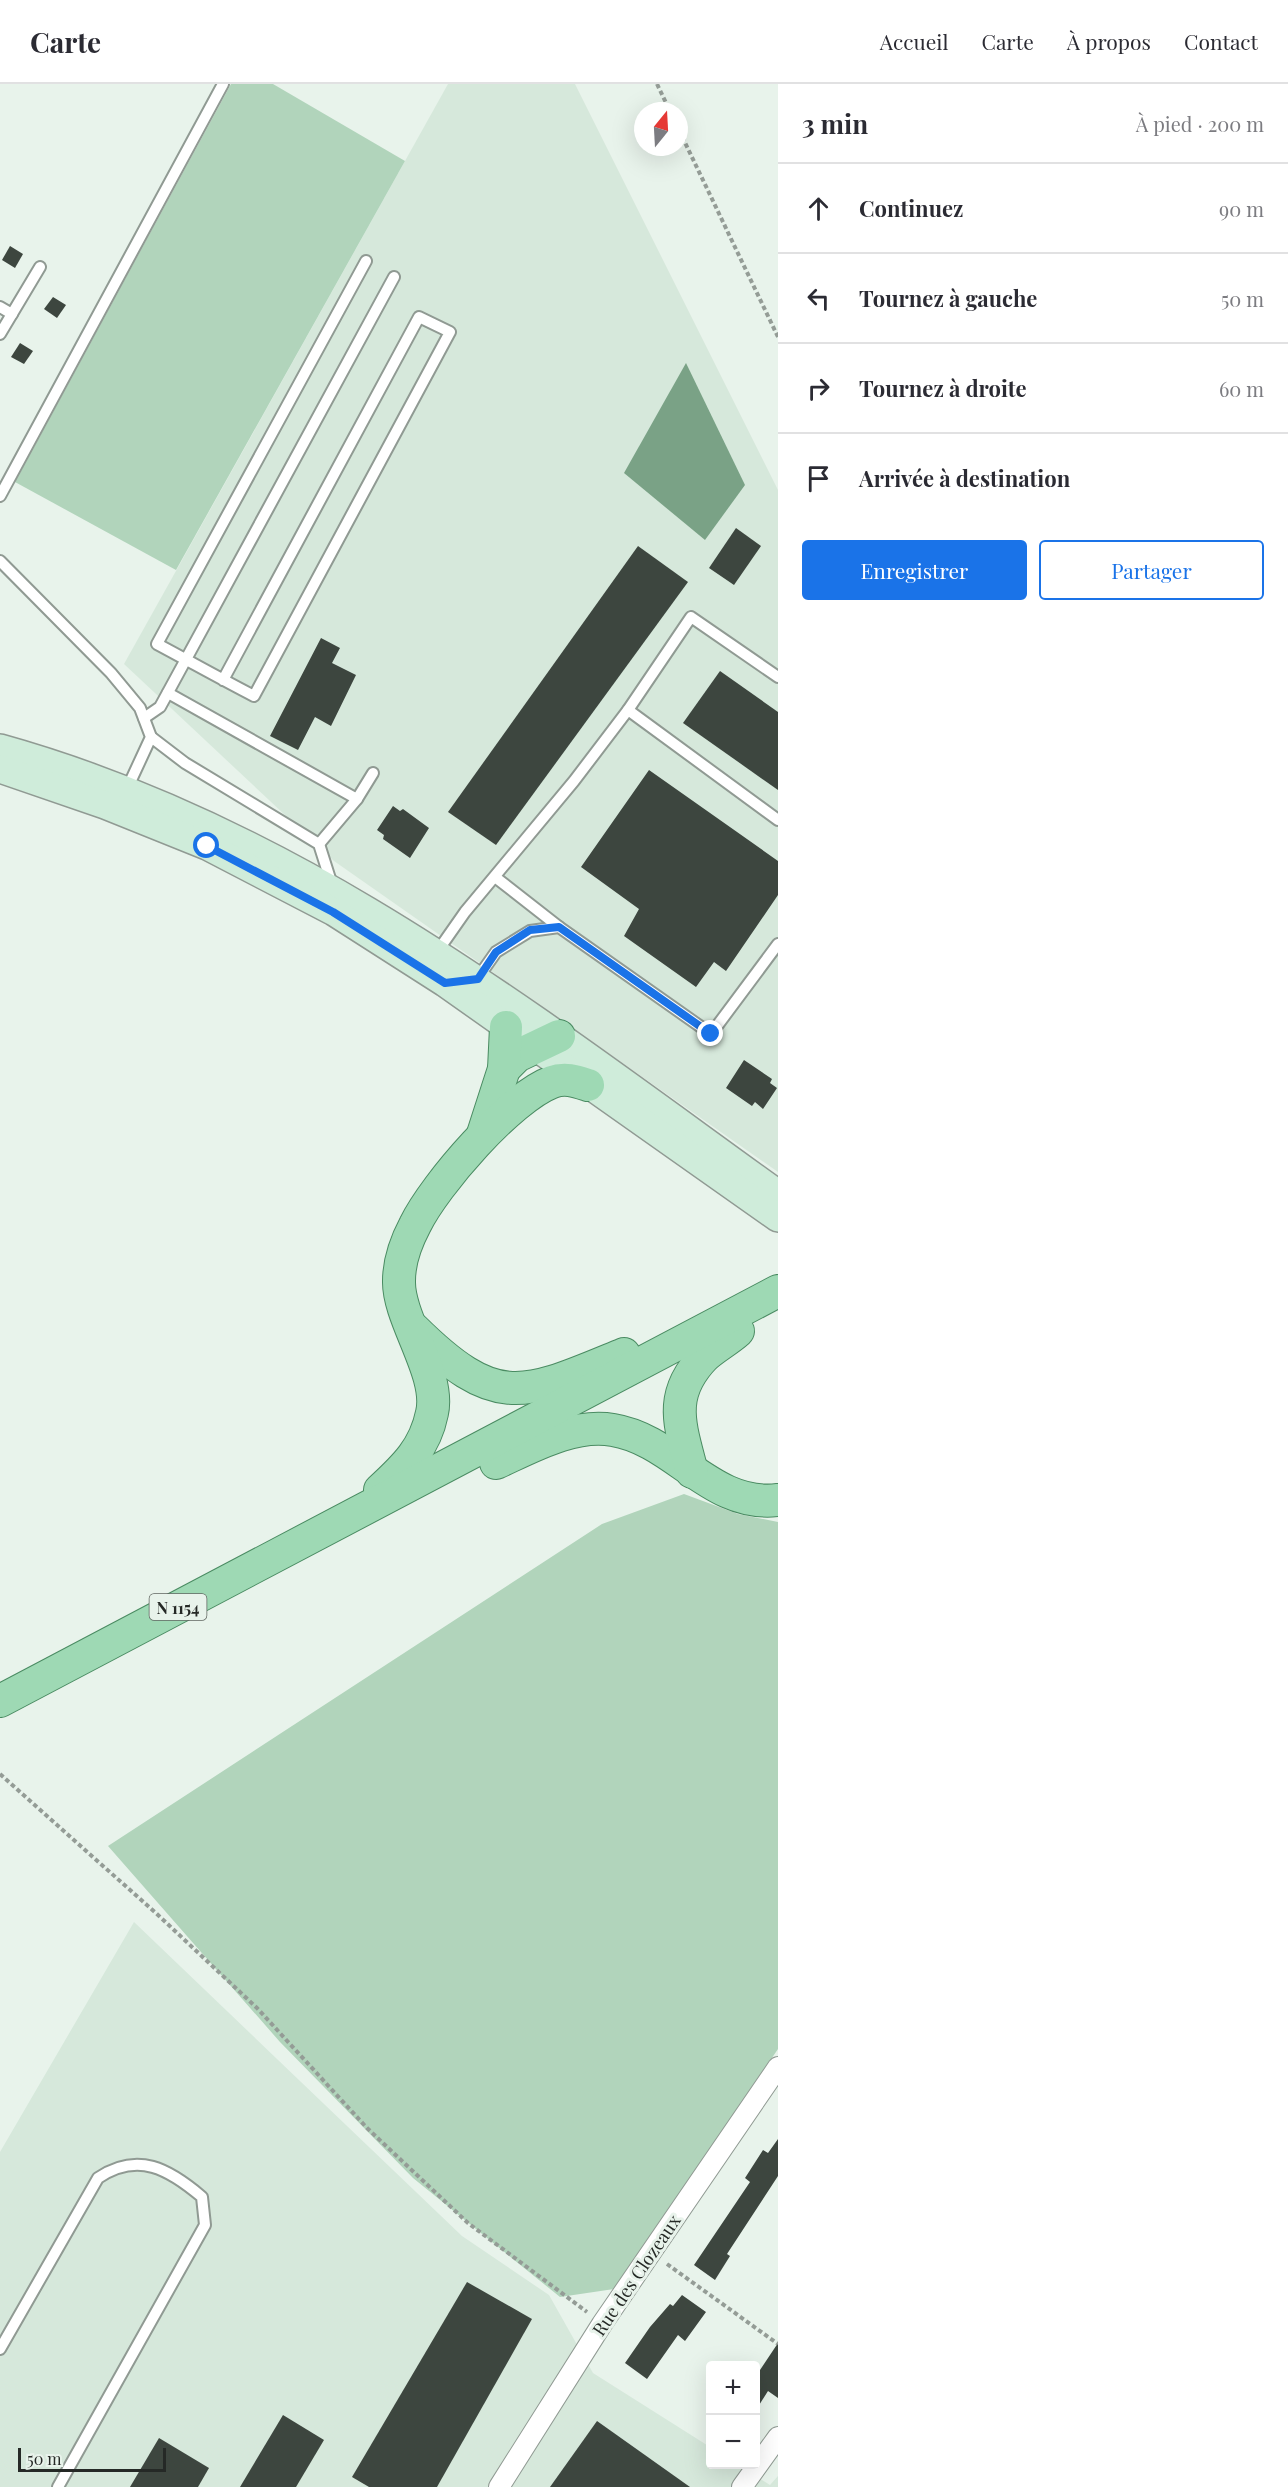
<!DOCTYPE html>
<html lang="fr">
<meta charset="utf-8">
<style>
body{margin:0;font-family:"Playfair Display",serif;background:#f7f7f7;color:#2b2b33}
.controls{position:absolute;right:18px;bottom:18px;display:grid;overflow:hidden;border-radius:6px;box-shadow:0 6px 24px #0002}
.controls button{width:54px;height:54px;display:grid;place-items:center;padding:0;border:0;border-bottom:2px solid #e1e1e2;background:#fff;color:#2b2b33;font:30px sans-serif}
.compass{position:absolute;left:634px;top:18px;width:54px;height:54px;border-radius:50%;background:#fff;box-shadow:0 6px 24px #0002;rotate:18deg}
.scale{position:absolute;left:18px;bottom:15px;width:148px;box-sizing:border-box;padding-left:6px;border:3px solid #252926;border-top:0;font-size:16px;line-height:21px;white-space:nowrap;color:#252926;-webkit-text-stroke:4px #e8f3eb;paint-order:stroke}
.stop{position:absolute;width:18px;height:18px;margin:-14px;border:4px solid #1a73e8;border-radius:50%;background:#fff}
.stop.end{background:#1a73e8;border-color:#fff;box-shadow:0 2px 6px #0008}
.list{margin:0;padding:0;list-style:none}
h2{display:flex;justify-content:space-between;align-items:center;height:78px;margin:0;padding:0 24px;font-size:26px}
h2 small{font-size:20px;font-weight:400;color:#7c7c81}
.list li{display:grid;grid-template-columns:39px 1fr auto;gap:18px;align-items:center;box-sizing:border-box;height:90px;padding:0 24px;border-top:2px solid #e1e1e2}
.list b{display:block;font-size:22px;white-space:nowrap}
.list em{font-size:20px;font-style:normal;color:#7c7c81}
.actions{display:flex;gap:12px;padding:18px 24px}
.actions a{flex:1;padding:14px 0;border:2px solid #1a73e8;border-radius:6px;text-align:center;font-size:21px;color:#1a73e8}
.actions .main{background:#1a73e8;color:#fff}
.icon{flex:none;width:33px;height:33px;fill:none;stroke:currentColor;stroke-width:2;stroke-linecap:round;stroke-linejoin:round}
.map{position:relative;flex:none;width:778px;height:2403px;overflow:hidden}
header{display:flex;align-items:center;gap:36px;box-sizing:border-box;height:84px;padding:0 30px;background:#fff;border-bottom:2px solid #e1e1e2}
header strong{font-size:28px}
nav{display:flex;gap:33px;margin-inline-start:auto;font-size:21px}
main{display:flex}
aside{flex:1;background:#fff}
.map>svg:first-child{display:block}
</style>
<header>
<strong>Carte</strong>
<nav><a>Accueil</a><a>Carte</a><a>À propos</a><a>Contact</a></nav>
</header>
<main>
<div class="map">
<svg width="778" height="2403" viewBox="0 0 778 2403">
<rect width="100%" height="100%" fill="#e8f3eb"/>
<g fill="#d6e8db">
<polygon points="448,0 575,0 778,406 778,1088 334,777 124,580"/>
<polygon points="134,1838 462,2152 549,2211 593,2289 710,2363 710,2380 738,2381 770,2401 778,2392 778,2403 0,2403 0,2068"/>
</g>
<g fill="#b1d4bb">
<polygon points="231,0 273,0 405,77 176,486 15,398"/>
<polygon points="684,1410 738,1430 778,1438 778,1965 614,2205 560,2213 413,2094 280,1958 108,1762 602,1440"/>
</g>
<polygon fill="#7aa286" points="686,279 745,401 705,456 624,389"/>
<g fill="#3d463f">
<polygon points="10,162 23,170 15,184 2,176"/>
<polygon points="53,213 66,221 57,234 44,225"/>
<polygon points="20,259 33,267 24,280 11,273"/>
<polygon points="736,444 761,462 734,501 709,484"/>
<polygon points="638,462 688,498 496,761 448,728"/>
<polygon points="321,554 340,564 332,579 356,591 331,642 315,633 298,666 270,652"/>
<polygon points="720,587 778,628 778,706 683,639"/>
<polygon points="649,686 778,777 778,811 726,887 714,878 696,903 624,852 639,825 581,783"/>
<polygon points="393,722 400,727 403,725 429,744 410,774 383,755 384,751 377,746"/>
<polygon points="744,976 772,995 770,999 777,1004 763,1025 755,1018 752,1022 726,1004"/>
<polygon points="778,2055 778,2092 727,2170 730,2172 715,2196 694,2181 750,2098 745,2094 763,2066 768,2069"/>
<polygon points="467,2198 532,2235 437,2403 369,2403 352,2393"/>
<polygon points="682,2211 706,2228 685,2257 678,2251 647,2295 625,2279 650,2243 670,2220 673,2222"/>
<polygon points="778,2259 778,2314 768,2307 756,2326 756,2292"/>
<polygon points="283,2331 324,2356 296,2403 240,2403"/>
<polygon points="597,2337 690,2403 550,2403"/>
<polygon points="159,2354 209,2384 198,2403 130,2403"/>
</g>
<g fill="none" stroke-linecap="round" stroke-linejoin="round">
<g stroke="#909a93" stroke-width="14">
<g id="lane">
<polyline points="0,223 12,230"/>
<polyline points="0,250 40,183"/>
<polyline points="0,412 223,0"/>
<polyline points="0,477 111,589 140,624 151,653 126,707"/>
<path d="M223,596L419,233L450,248L254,612C221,595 189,577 157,560L366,177"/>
<polyline points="168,609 357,715 319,760"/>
<polyline points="628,626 691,533 778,593"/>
<polyline points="144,634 160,623 394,193"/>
<polyline points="151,653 185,679 319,760 332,801"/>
<polyline points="357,715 373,689"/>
<polyline points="495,793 559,843"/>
<polyline points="437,868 465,828 574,697 628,626 778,736"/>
<polyline points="477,895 496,868 530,847 559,843 711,950 778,860"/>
<path d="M0,2265L98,2094C138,2067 169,2085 202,2113L205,2141L58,2403"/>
</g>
</g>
<g stroke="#909a93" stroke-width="22">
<g id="street">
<polyline points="499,2403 602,2240 778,1983"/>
<polyline points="742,2403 778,2353"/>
</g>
</g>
<g stroke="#909a93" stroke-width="30">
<g id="secondary">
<path d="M0,664C298,747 532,933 778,1110"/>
<polyline points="0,685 105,721 207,762 334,828 445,899 778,1134"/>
</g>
</g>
<g stroke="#4a8b62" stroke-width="34">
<g id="primary">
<polyline points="504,985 517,972 559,952"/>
<polyline points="483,1050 504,985 506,943"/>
<path d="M414,1245C498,1328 524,1311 624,1270"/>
<path d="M496,1379C531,1363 573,1339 613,1346C675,1356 711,1424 778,1416"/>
<path d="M692,1388C680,1341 667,1311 705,1272C715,1263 728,1256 738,1247"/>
<path d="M380,1406C405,1383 425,1364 432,1329C441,1290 398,1235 399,1197C399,1178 406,1158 415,1141C435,1100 510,1014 552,998C565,993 576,997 588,1001"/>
<polyline points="0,1617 778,1207"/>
</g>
</g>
<g stroke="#949c96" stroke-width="4" stroke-dasharray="4.5 3" stroke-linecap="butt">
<polyline points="657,0 670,27"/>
<polyline points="679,46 778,253"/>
<polyline points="0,1690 158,1831 257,1924 367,2044 468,2139 587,2228"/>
<polyline points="667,2180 778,2260"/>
</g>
<use href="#lane" stroke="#fff" stroke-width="10"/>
<use href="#street" stroke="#fff" stroke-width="20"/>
<use href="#secondary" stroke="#cfecda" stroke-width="27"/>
<use href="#primary" stroke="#9ed9b4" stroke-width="32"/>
</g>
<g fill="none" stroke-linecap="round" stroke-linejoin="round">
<polyline stroke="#1a73e8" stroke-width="8" points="207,762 333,828 445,899 478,895 496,868 530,846 559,843 711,950"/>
</g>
<g text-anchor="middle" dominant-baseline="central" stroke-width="6" stroke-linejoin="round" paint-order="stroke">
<rect fill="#e8f3eb" stroke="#606661" stroke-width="1.5" x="149.5" y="1510" width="57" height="26" rx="4.5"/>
<g font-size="16" font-weight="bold" fill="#252926">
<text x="178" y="1523">N 1154</text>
</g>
<g font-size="18" fill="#252926" stroke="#e8f3eb">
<text transform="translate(636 2191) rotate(-56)">Rue des Clozeaux</text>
</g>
</g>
</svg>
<div class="controls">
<button>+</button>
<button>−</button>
</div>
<svg class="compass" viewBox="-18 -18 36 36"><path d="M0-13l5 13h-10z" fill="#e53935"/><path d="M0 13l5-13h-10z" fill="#7c7c81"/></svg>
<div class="scale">50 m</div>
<div class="stop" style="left:207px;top:762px"></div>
<div class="stop end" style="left:711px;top:950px"></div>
</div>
<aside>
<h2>3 min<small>À pied · 200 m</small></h2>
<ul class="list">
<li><svg class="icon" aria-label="ahead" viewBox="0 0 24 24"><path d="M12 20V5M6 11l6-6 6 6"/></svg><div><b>Continuez</b></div><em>90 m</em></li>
<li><svg class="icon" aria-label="left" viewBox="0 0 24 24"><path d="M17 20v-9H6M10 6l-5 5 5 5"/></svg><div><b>Tournez à gauche</b></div><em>50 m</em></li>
<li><svg class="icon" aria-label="right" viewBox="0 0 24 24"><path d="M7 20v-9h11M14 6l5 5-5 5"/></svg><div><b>Tournez à droite</b></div><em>60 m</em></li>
<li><svg class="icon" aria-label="arrive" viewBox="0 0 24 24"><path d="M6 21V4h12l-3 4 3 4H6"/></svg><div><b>Arrivée à destination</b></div></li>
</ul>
<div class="actions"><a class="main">Enregistrer</a><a>Partager</a></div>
</aside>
</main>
